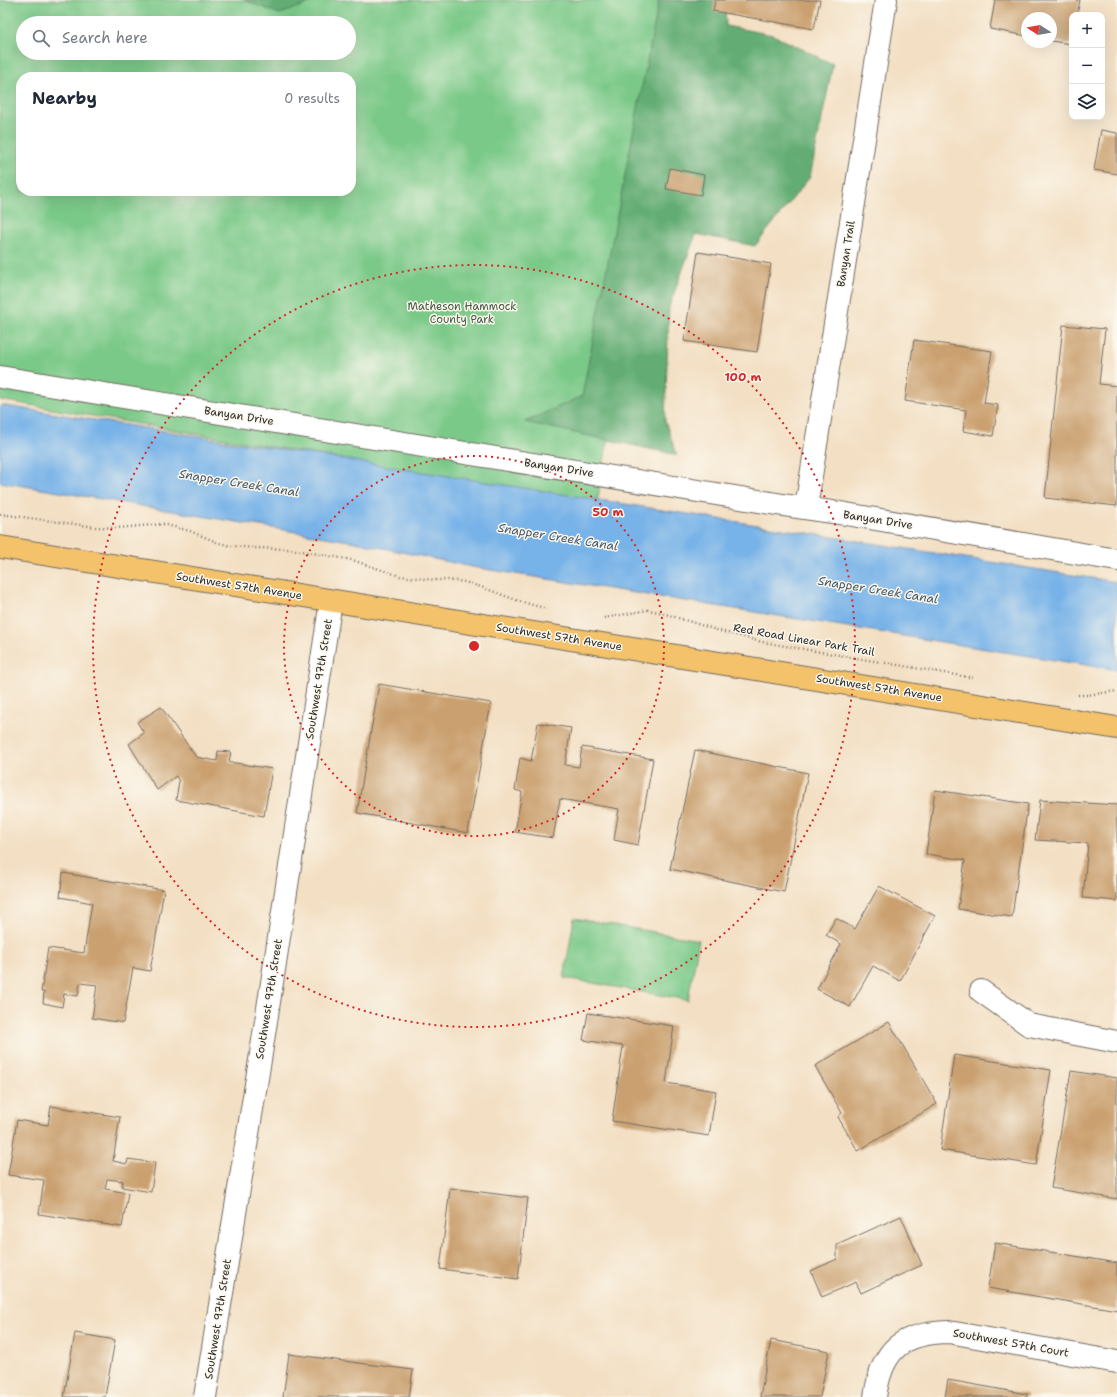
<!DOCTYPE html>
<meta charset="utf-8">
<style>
body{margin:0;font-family:"Shantell Sans",sans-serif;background:#f2f2f3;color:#1f2937}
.controls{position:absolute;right:12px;top:12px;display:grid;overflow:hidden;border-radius:8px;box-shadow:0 4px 16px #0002}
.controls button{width:36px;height:36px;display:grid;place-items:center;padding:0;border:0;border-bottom:1px solid #e0e1e3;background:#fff;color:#1f2937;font:20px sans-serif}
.compass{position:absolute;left:1021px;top:12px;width:36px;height:36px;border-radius:50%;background:#fff;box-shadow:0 4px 16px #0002;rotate:281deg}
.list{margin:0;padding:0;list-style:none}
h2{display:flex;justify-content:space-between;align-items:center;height:52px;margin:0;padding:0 16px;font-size:17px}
h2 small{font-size:13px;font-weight:400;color:#747a83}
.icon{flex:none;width:22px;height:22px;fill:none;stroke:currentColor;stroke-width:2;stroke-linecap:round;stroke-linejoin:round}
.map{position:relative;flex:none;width:1117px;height:1397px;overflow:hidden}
.search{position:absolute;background:#fff;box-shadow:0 4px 16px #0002;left:16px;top:16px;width:340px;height:44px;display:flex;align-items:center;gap:10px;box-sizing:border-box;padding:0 14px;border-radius:22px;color:#747a83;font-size:15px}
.panel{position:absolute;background:#fff;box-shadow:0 4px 16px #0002;left:16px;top:72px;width:340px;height:124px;border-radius:16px}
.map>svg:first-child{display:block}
</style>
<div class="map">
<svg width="1117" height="1397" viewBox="0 0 1117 1397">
<rect width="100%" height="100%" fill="#fbf7ec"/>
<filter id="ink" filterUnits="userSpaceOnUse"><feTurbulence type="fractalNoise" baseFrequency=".025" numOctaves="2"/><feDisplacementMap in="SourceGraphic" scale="8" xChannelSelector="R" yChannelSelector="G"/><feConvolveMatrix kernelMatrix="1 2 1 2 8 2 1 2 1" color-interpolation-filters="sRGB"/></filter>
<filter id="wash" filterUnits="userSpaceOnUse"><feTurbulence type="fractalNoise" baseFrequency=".012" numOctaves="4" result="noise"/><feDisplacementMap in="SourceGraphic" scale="16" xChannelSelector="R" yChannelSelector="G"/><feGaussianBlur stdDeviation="0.9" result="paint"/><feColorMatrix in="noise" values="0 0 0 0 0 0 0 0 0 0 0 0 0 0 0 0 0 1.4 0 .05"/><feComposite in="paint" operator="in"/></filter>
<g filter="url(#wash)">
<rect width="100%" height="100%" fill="#f3dfc3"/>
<g fill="#7ac988" stroke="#527a5a" fill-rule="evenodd">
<path d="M0,0H683L597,503L0,400ZM23,23H349V53H23ZM21,77H351V191H21Z"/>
<polygon points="574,918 699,940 688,1000 564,978"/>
</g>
<g fill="#63ad74" stroke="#476c50">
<polygon points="244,0 318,0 280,14"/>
<polygon points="659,0 725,0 726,26 773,35 833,64 810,177 755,246 696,234 669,307 665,421 677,455 525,422 582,396"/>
</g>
<polygon fill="#77b2e8" stroke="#516e8a" points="0,405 1117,582 1117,670 472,567 355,542 0,482"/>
<g id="blocks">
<g fill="#caa06f">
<polygon points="715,0 820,0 814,29 713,11"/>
<polygon points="995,0 1080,0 1077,15 1072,15 1071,44 1051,41 1051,18 1027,18 1027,36 990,29"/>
<polygon points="1101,130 1117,133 1117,174 1094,170"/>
<polygon points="670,168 704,175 701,195 666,189"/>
<polygon points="698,252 771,264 757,352 684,341"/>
<polygon points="1063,325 1105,329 1099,384 1117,386 1117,506 1045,498"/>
<polygon points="914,340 992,351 984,403 998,405 993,436 963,431 966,410 905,401"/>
<polygon points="379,684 491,703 468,833 357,813"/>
<polygon points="161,707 196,757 217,761 218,751 231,752 229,762 272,769 264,816 176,800 179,781 176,776 157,790 129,744 144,733 137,722"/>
<polygon points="538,723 571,728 565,765 579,767 582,747 653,759 638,845 614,840 619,809 560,799 553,838 515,832 522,792 515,790 520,758 531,761"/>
<polygon points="695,750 808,773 784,892 670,869"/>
<polygon points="935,790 1028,804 1012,917 958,909 965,860 926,854"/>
<polygon points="1040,800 1117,805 1117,901 1083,898 1088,843 1035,840"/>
<polygon points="63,873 164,890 150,971 133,968 123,1023 92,1018 97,985 80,983 78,996 64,994 62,1007 43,1003 44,992 41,992 48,948 84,953 92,903 60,897"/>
<polygon points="879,886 935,916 900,981 873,966 850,1007 817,989 841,944 826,935 836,918 855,929"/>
<polygon points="588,1013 674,1026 666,1083 716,1091 709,1136 612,1121 623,1046 583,1040"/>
<polygon points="889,1022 937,1104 858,1151 838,1117 842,1113 815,1066"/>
<polygon points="954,1055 1051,1070 1036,1165 940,1150"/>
<polygon points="1071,1071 1117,1078 1117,1199 1051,1188"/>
<polygon points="51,1106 120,1117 113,1161 127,1164 128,1159 155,1163 151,1192 122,1187 123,1181 107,1179 105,1189 128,1193 122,1227 39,1214 44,1180 8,1175 17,1120 48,1125"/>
<polygon points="450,1188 528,1198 518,1279 440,1269"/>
<polygon points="901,1216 922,1265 861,1293 856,1282 822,1297 811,1271 837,1259 837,1245"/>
<polygon points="995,1243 1117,1263 1117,1310 988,1288"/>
<polygon points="75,1333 115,1340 105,1397 64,1397"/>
<polygon points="771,1340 829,1351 820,1397 760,1397"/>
<polygon points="289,1354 413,1370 409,1397 283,1397"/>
<polygon points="948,1380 1027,1394 1027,1397 945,1397"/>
</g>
</g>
</g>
<g filter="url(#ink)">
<use href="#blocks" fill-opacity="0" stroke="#716a60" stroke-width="1"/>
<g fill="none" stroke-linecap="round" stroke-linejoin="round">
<g stroke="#716a60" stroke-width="24">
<g id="minor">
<polyline points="0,377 783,505 846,514 1117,560"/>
<polyline points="806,508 886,0"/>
<polyline points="981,991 1029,1025 1117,1042"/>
<polyline points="205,1397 260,1060 331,601"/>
<path d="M875,1397C882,1349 901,1333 949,1332L1117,1362"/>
</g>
</g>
<g stroke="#716a60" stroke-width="24">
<path id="major" d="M0,547C372,608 745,666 1117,728"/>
</g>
<g stroke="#716a60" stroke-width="2.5" stroke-dasharray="1 3" stroke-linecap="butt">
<polyline points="0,514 96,527 117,528 163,524 190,531 219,543 232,546 255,548 290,549 352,560 400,576 435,580 448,580 465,582 481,587 519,601 547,609"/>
<polyline points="604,618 648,610 659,612 720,631 762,642 974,678"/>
<polyline points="1078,695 1087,695 1117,691"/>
</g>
<use href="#minor" stroke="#fff" stroke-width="22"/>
<use href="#major" stroke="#f3c26a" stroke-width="22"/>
</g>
</g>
<g fill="none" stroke="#d62828" stroke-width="2" stroke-dasharray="2 4">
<circle cx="474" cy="646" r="190"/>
<circle cx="474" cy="646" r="381"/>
</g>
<g text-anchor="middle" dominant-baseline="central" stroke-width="3" stroke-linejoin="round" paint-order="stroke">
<g font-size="11" fill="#2b2b2b" stroke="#fbf7ec">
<text transform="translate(846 254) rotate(-81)">Banyan Trail</text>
<text transform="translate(239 416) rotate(9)">Banyan Drive</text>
<text transform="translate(559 468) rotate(9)">Banyan Drive</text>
<text transform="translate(878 520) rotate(9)">Banyan Drive</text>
<text transform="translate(239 586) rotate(9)">Southwest 57th Avenue</text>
<text transform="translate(559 637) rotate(9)">Southwest 57th Avenue</text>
<text transform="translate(804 640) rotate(10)">Red Road Linear Park Trail</text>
<text transform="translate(319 679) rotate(-81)">Southwest 97th Street</text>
<text transform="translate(879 688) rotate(9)">Southwest 57th Avenue</text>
<text transform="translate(269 999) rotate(-81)">Southwest 97th Street</text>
<text transform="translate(218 1319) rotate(-81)">Southwest 97th Street</text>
<text transform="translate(1011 1343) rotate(10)">Southwest 57th Court</text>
</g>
<g font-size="11" fill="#435a47" stroke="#fbf7ec">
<text x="462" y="306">Matheson Hammock<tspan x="462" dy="13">County Park</tspan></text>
</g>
<g font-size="12" font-style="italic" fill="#465a6d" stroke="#fbf7ec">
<text transform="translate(239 483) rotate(9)">Snapper Creek Canal</text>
<text transform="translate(558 537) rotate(9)">Snapper Creek Canal</text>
<text transform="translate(878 590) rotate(9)">Snapper Creek Canal</text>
</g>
</g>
<circle cx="474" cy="646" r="6" fill="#d62828" stroke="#fbf7ec" stroke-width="2"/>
<g font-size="12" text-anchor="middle" font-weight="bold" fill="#d62828" stroke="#fbf7ec" stroke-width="3" stroke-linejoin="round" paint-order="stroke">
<text x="743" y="381">100 m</text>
<text x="608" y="516">50 m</text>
</g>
</svg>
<div class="controls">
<button>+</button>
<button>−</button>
<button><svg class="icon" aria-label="layers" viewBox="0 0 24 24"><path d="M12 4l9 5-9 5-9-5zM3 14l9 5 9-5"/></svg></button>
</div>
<svg class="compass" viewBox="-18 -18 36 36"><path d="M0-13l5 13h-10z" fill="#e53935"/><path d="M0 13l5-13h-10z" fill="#747a83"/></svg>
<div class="search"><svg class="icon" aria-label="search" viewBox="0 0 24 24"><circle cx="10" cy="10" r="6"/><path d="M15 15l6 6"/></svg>Search here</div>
<section class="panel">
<h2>Nearby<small>0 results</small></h2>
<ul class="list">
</ul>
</section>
</div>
